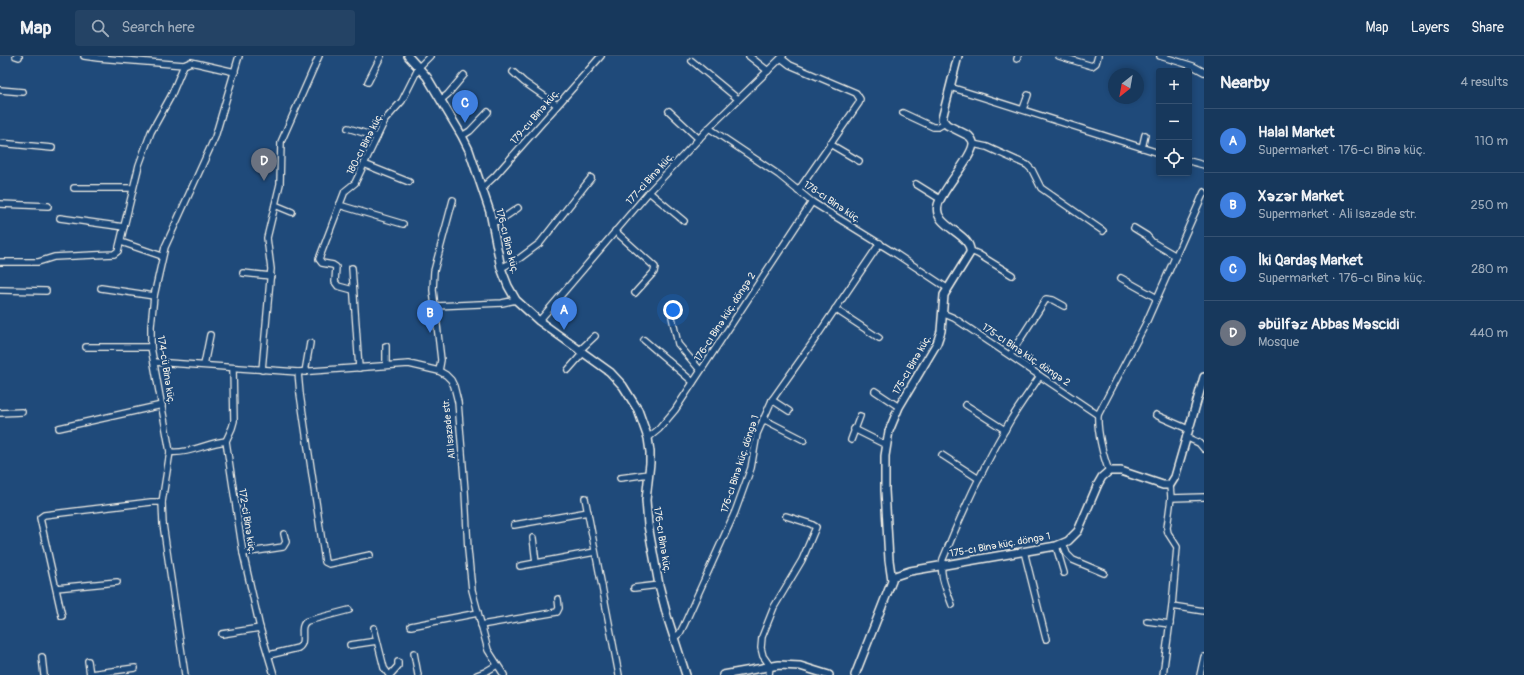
<!DOCTYPE html>
<meta charset="utf-8">
<style>
body{margin:0;font-family:Pangolin,sans-serif;background:#244365;color:#f1f3f6}
.controls{position:absolute;right:12px;top:12px;display:grid;overflow:hidden;border-radius:4px;box-shadow:0 2px 6px #0003}
.controls button{width:36px;height:36px;display:grid;place-items:center;padding:0;border:0;border-bottom:1px solid #365272;background:#17385c;color:#f1f3f6;font:20px sans-serif}
.compass{position:absolute;left:1108px;top:12px;width:36px;height:36px;border-radius:50%;background:#17385c;box-shadow:0 2px 6px #0003;rotate:211deg}
.you{position:absolute;left:673px;top:254px;width:14px;height:14px;margin:-10px;border:3px solid #fff;border-radius:50%;background:#1a73e8;box-shadow:0 0 0 6px #1a73e833}
.badge{display:grid;place-items:center;width:26px;height:26px;border-radius:50%;background:#ffd166;color:#fff;font-size:13px;font-weight:700}
.pin{position:absolute;translate:-50% -33px;filter:drop-shadow(0 1px 2px #0008)}
.pin::after{content:'';position:absolute;top:21px;width:14px;height:12px;background:inherit;clip-path:polygon(0 0,100% 0,50% 100%)}
.list{margin:0;padding:0;list-style:none}
h2{display:flex;justify-content:space-between;align-items:center;height:52px;margin:0;padding:0 16px;font-size:17px}
h2 small{font-size:13px;font-weight:400;color:#9eacbb}
.list li{display:grid;grid-template-columns:26px 1fr auto;gap:12px;align-items:center;box-sizing:border-box;height:64px;padding:0 16px;border-top:1px solid #365272}
.list b{display:block;font-size:15px;white-space:nowrap}
.list p{margin:0;font-size:13px;white-space:nowrap;color:#9eacbb}
.list em{font-size:13px;font-style:normal;color:#9eacbb}
.icon{flex:none;width:22px;height:22px;fill:none;stroke:currentColor;stroke-width:2;stroke-linecap:round;stroke-linejoin:round}
.map{position:relative;flex:none;width:1204px;height:619px;overflow:hidden}
header{display:flex;align-items:center;gap:24px;box-sizing:border-box;height:56px;padding:0 20px;background:#17385c;border-bottom:1px solid #365272}
header strong{font-size:19px}
nav{display:flex;gap:22px;margin-inline-start:auto;font-size:14px}
.search{width:280px;height:36px;background:#244365;display:flex;align-items:center;gap:10px;box-sizing:border-box;padding:0 14px;border-radius:4px;color:#9eacbb;font-size:15px}
main{display:flex}
aside{flex:1;background:#17385c}
.map>svg:first-child{display:block}
</style>
<header>
<strong>Map</strong>
<div class="search"><svg class="icon" aria-label="search" viewBox="0 0 24 24"><circle cx="10" cy="10" r="6"/><path d="M15 15l6 6"/></svg>Search here</div>
<nav><a>Map</a><a>Layers</a><a>Share</a></nav>
</header>
<main>
<div class="map">
<svg width="1204" height="619" viewBox="0 0 1204 619">
<rect width="100%" height="100%" fill="#1f4a7a"/>
<filter id="ink" filterUnits="userSpaceOnUse"><feTurbulence type="fractalNoise" baseFrequency=".025" numOctaves="2"/><feDisplacementMap in="SourceGraphic" scale="8" xChannelSelector="R" yChannelSelector="G"/><feConvolveMatrix kernelMatrix="1 2 1 2 8 2 1 2 1" color-interpolation-filters="sRGB"/></filter>
<g filter="url(#ink)">
<g fill="none" stroke-linecap="round" stroke-linejoin="round">
<g stroke="#f4f1e8" stroke-width="8">
<g id="minor">
<polyline points="16,0 19,1"/>
<polyline points="84,0 98,2 184,9"/>
<polyline points="749,0 768,15"/>
<polyline points="1059,0 1092,10 1096,7 1098,0"/>
<polyline points="1160,0 1193,10 1204,16"/>
<polyline points="781,2 790,9 856,37 860,43 859,47 798,135"/>
<polyline points="1017,3 1018,0"/>
<polyline points="692,5 738,43"/>
<polyline points="513,16 524,26 557,49"/>
<polyline points="368,26 381,0"/>
<polyline points="950,31 1159,97"/>
<polyline points="0,34 23,36"/>
<polyline points="441,44 448,38 464,19"/>
<polyline points="1023,53 1028,39"/>
<polyline points="669,55 699,83"/>
<polyline points="903,57 933,71 938,71 945,67"/>
<polyline points="348,72 377,81"/>
<polyline points="709,72 779,119 812,146 896,198 947,232"/>
<polyline points="462,80 470,75 488,56"/>
<polyline points="0,87 52,92"/>
<polyline points="830,88 859,105"/>
<polyline points="973,88 987,91 1027,109 1032,114 1041,132 1103,175"/>
<polyline points="1142,92 1145,79"/>
<polyline points="1189,105 1204,109"/>
<polyline points="364,108 409,126"/>
<polyline points="916,128 940,143"/>
<polyline points="74,132 133,132"/>
<polyline points="482,132 495,120 601,0"/>
<polyline points="649,136 684,165"/>
<polyline points="0,148 48,150"/>
<polyline points="275,149 292,156"/>
<polyline points="339,149 403,168"/>
<polyline points="60,162 124,171"/>
<polyline points="492,167 502,163 518,152"/>
<polyline points="1134,172 1147,180 1152,186 1176,200"/>
<polyline points="615,175 655,211 654,216 635,237"/>
<polyline points="121,186 162,200"/>
<polyline points="971,195 978,198 1012,219"/>
<polyline points="0,206 38,206 54,201 114,198 118,195 139,109 151,76 171,40 184,9 191,6 235,16"/>
<polyline points="352,212 359,312"/>
<polyline points="501,212 520,202 540,187 591,122"/>
<polyline points="243,217 271,220"/>
<polyline points="1121,222 1157,242"/>
<polyline points="101,232 154,240"/>
<polyline points="0,234 46,235"/>
<polyline points="353,234 338,230 335,226 336,211 333,209 322,207 319,203 345,135 355,127 385,64 402,45 419,11 430,0"/>
<polyline points="436,250 502,247 516,244"/>
<polyline points="835,253 879,282"/>
<polyline points="942,257 954,262 1098,359"/>
<polyline points="672,261 678,288 700,314"/>
<polyline points="539,265 649,136 709,72 783,0"/>
<polyline points="644,284 693,326"/>
<polyline points="386,290 386,309"/>
<polyline points="86,291 151,291"/>
<polyline points="579,295 595,280"/>
<polyline points="1010,299 1046,243 1053,244 1064,250"/>
<polyline points="154,306 298,316 409,308 439,315 446,319 451,324 454,330 458,346 465,435 468,494 472,534 488,594 504,619"/>
<polyline points="204,309 210,279"/>
<polyline points="233,312 234,365 232,372 226,385 243,497 260,572 274,619"/>
<polyline points="262,314 271,213 267,182 280,128 281,86 319,0"/>
<polyline points="568,314 583,297"/>
<polyline points="439,315 441,304 433,234 434,215 453,144"/>
<polyline points="298,316 300,338 325,506 329,508 370,499"/>
<polyline points="305,316 310,287"/>
<polyline points="875,335 899,351"/>
<polyline points="772,344 789,355"/>
<polyline points="966,349 1005,374"/>
<polyline points="0,357 22,356"/>
<polyline points="1156,359 1188,373"/>
<polyline points="763,363 804,384"/>
<polyline points="59,372 162,349"/>
<polyline points="854,373 886,389"/>
<polyline points="1186,381 1199,387 1204,393"/>
<polyline points="648,382 659,373 675,354 812,146"/>
<polyline points="851,384 860,360"/>
<path d="M170,396C189,398 207,387 226,385"/>
<polyline points="942,399 979,423"/>
<path d="M1109,415C1103,400 1097,375 1098,359L1146,267L1204,136"/>
<polyline points="620,422 649,418"/>
<polyline points="585,442 619,619"/>
<polyline points="1171,442 1204,441"/>
<polyline points="514,469 588,456"/>
<polyline points="533,482 536,507"/>
<polyline points="1063,487 1067,498 1073,504 1104,517"/>
<polyline points="1056,490 1064,517"/>
<polyline points="1024,495 1046,583"/>
<polyline points="243,497 283,491 286,486 284,478"/>
<polyline points="520,510 595,496"/>
<polyline points="56,532 117,526"/>
<polyline points="634,532 659,529"/>
<path d="M952,549C947,535 938,517 943,503C962,456 984,409 1010,365C1019,350 1030,335 1040,320"/>
<polyline points="1172,550 1204,555"/>
<polyline points="62,560 40,462 44,459 151,446 162,446"/>
<polyline points="1147,565 1170,568"/>
<polyline points="481,569 557,556 559,552 558,543"/>
<polyline points="411,570 478,557"/>
<polyline points="374,572 384,612 389,619"/>
<polyline points="222,578 260,572"/>
<polyline points="674,582 680,577 684,569 735,456 751,412 757,378 772,344 813,286 880,187"/>
<polyline points="350,589 377,585"/>
<polyline points="414,597 418,619"/>
<path d="M269,599L298,592C308,586 297,571 307,565L349,554"/>
<polyline points="42,601 44,619"/>
<polyline points="88,605 90,619"/>
<polyline points="90,618 135,612"/>
<polyline points="185,619 163,468 162,446 170,396 151,291 151,270 154,240 165,191 215,81 239,0"/>
<polyline points="390,619 398,610 398,606"/>
<polyline points="477,619 485,616 497,609"/>
<polyline points="769,619 770,610 763,600 761,592 762,581 774,551 802,504 816,471 811,468 786,460"/>
<polyline points="1163,619 1172,550 1177,491 1168,477 1167,472 1171,442 1170,429"/>
<polyline points="1200,619 1204,601"/>
</g>
</g>
<g stroke="#f4f1e8" stroke-width="10">
<g id="tertiary">
<polyline points="408,0 427,21 462,80 469,94 490,156 501,212 508,230 516,244 539,265 610,316 623,330 638,354 648,382 650,396 650,407 646,444 648,469 659,529 667,560 686,619"/>
<polyline points="892,521 910,515 1056,490 1068,485 1078,475 1098,428 1102,421 1109,415 1121,415 1163,429 1170,429 1175,421 1204,321"/>
<polyline points="723,619 779,609 800,610 829,619"/>
<path d="M855,619L892,525L889,504L885,434V400L889,375L899,351L937,287L941,275L944,239L970,197C973,177 932,171 938,149C942,133 974,100 973,87C973,84 971,82 969,80L947,69L942,63L958,0"/>
</g>
</g>
<use href="#minor" stroke="#1f4a7a" stroke-width="5.5"/>
<use href="#tertiary" stroke="#1f4a7a" stroke-width="7"/>
</g>
</g>
<g text-anchor="middle" dominant-baseline="central" stroke-width="4" stroke-linejoin="round" paint-order="stroke">
<g font-size="10" fill="#f4f1e8" stroke="#1f4a7a">
<text transform="translate(535 61) rotate(-49)">179-cu Binə küç.</text>
<text transform="translate(365 88) rotate(-63)">180-cı Binə küç.</text>
<text transform="translate(650 123) rotate(-48)">177-ci Binə küç.</text>
<text transform="translate(832 146) rotate(34)">178-cı Binə küç.</text>
<text transform="translate(507 185) rotate(76)">176-cı Binə küç.</text>
<text transform="translate(725 261) rotate(-57)">176-cı Binə küç. döngə 2</text>
<text transform="translate(1026 299) rotate(34)">175-cı Binə küç. döngə 2</text>
<text transform="translate(912 309) rotate(-60)">175-cı Binə küç.</text>
<text transform="translate(166 314) rotate(81)">174-cü Binə küç.</text>
<text transform="translate(449 373) rotate(-96)">Ali Isazade str.</text>
<text transform="translate(740 408) rotate(-72)">176-cı Binə küç. döngə 1</text>
<text transform="translate(247 465) rotate(81)">172-ci Binə küç.</text>
<text transform="translate(662 484) rotate(81)">176-cı Binə küç.</text>
<text transform="translate(1000 489) rotate(-10)">175-cı Binə küç. döngə 1</text>
</g>
</g>
</svg>
<div class="controls">
<button>+</button>
<button>−</button>
<button><svg class="icon" aria-label="locate" viewBox="0 0 24 24"><circle cx="12" cy="12" r="6"/><path d="M12 2v4M12 18v4M2 12h4M18 12h4"/></svg></button>
</div>
<svg class="compass" viewBox="-18 -18 36 36"><path d="M0-13l5 13h-10z" fill="#e53935"/><path d="M0 13l5-13h-10z" fill="#9eacbb"/></svg>
<div class="you"></div>
<div class="pin badge" style="left:564px;top:274px;background:#3f7fe0">A</div>
<div class="pin badge" style="left:430px;top:277px;background:#3f7fe0">B</div>
<div class="pin badge" style="left:465px;top:67px;background:#3f7fe0">C</div>
<div class="pin badge" style="left:264px;top:125px;background:#6b7280">D</div>
</div>
<aside>
<h2>Nearby<small>4 results</small></h2>
<ul class="list">
<li><span class="badge" style="background:#3f7fe0">A</span><div><b>Halal Market</b><p>Supermarket · 176-cı Binə küç.</p></div><em>110 m</em></li>
<li><span class="badge" style="background:#3f7fe0">B</span><div><b>Xəzər Market</b><p>Supermarket · Ali Isazade str.</p></div><em>250 m</em></li>
<li><span class="badge" style="background:#3f7fe0">C</span><div><b>İki Qardaş Market</b><p>Supermarket · 176-cı Binə küç.</p></div><em>280 m</em></li>
<li><span class="badge" style="background:#6b7280">D</span><div><b>Əbülfəz Abbas Məscidi</b><p>Mosque</p></div><em>440 m</em></li>
</ul>
</aside>
</main>
